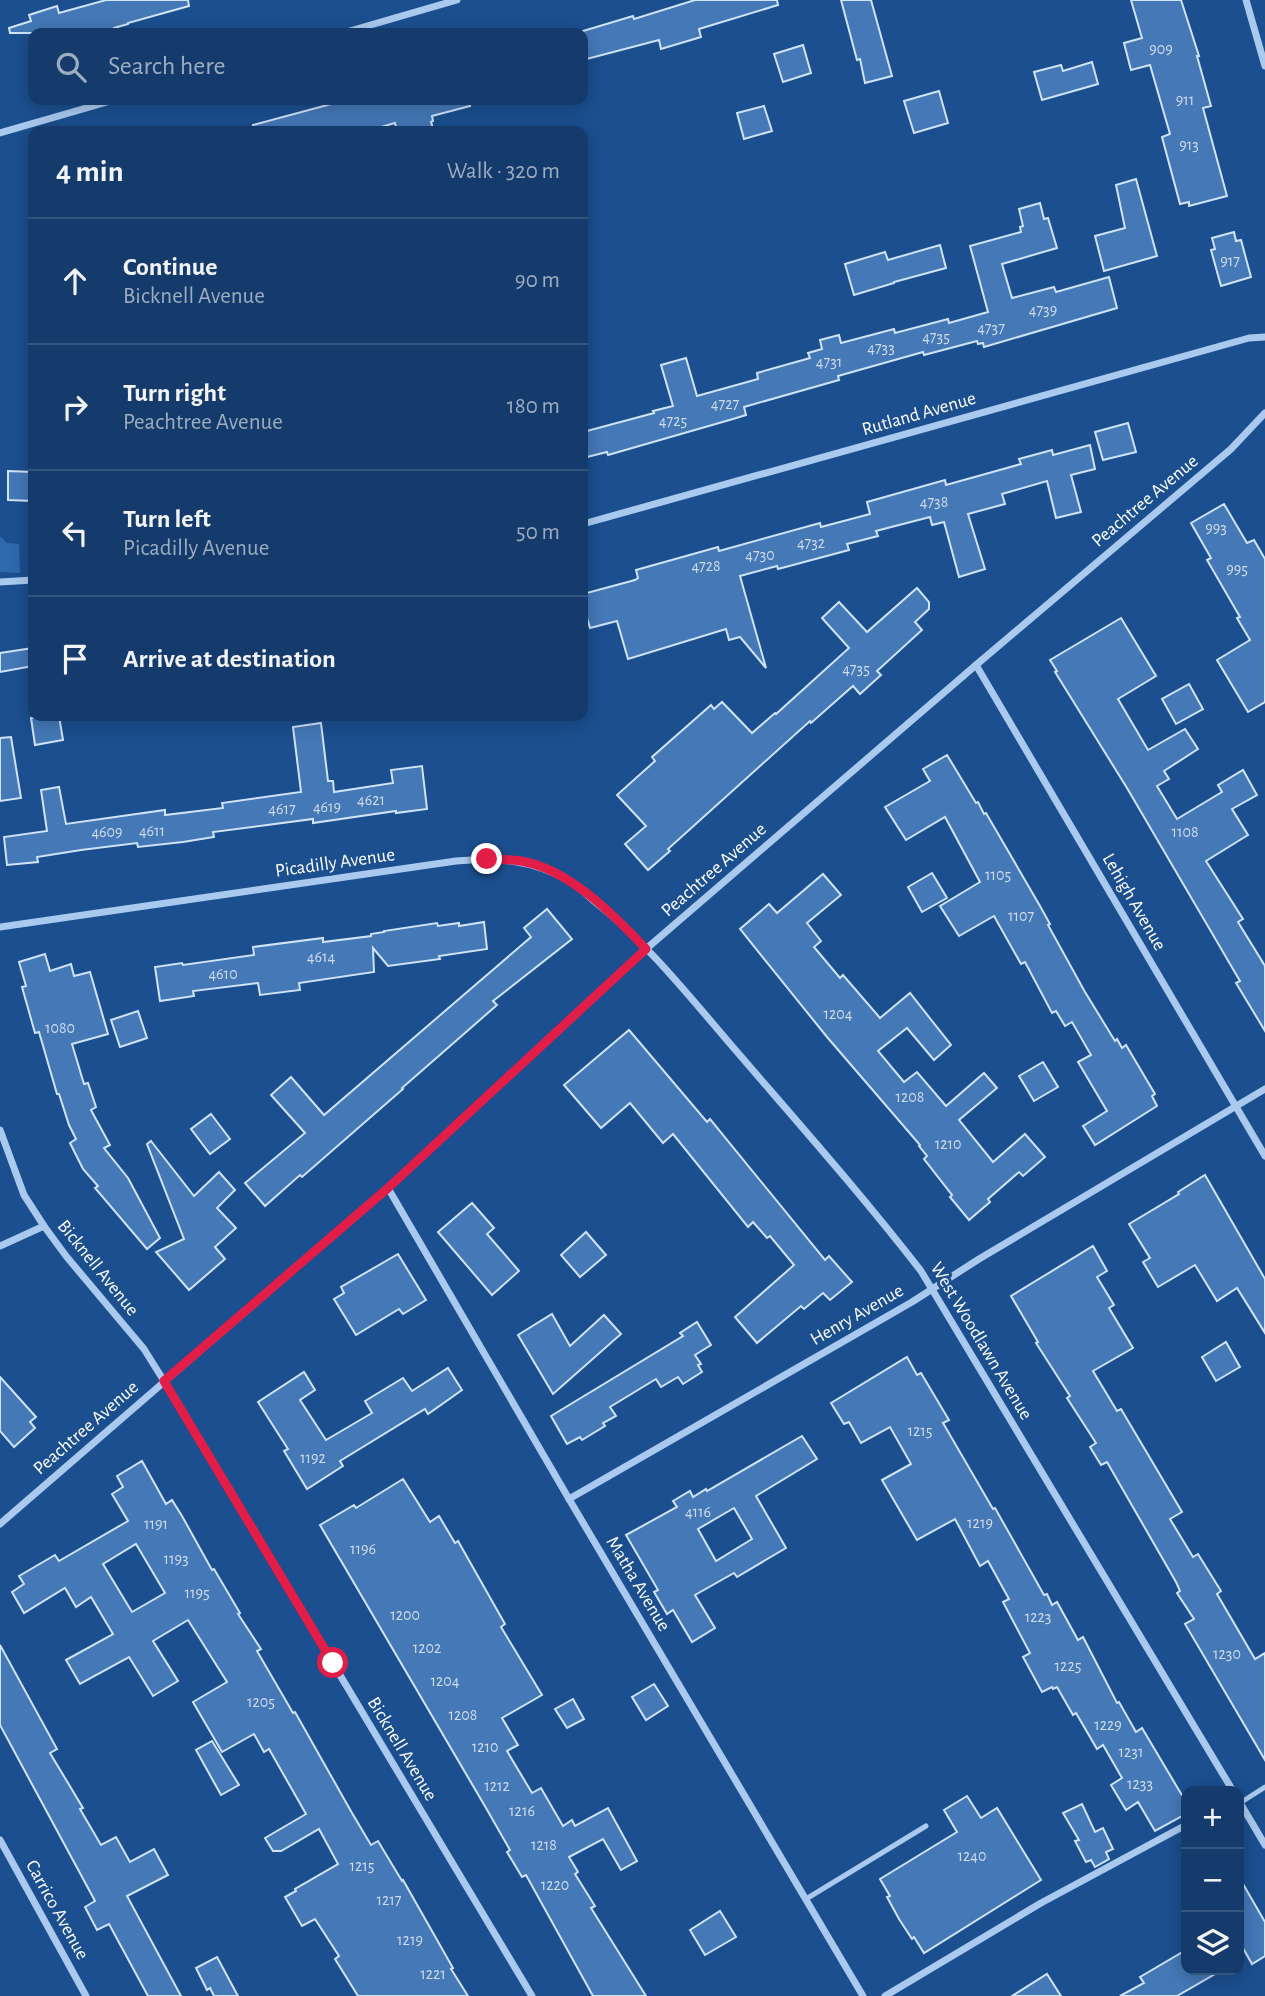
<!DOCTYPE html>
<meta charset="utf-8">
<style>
body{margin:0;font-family:"Alegreya Sans",sans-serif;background:#1d4271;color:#f1f3f6}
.controls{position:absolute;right:21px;bottom:21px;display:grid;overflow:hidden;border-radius:14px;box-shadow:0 4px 18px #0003}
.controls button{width:63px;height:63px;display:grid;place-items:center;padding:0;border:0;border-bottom:2px solid #33557e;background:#143b6b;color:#f1f3f6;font:35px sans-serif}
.stop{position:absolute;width:21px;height:21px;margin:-16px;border:5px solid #e11d48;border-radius:50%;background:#fff}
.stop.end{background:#e11d48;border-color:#fff;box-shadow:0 2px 7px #0008}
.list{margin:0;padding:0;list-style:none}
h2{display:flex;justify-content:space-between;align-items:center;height:91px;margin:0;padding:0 28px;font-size:30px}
h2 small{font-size:23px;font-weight:400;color:#9dadc1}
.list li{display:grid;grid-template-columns:46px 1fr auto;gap:21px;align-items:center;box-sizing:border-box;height:126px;padding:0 28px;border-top:2px solid #33557e}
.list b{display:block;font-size:26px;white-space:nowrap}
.list p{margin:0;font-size:23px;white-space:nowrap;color:#9dadc1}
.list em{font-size:23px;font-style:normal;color:#9dadc1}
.icon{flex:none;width:38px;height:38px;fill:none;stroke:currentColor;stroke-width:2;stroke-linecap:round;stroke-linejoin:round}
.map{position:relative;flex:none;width:1265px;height:1996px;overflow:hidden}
.search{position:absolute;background:#143b6b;box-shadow:0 4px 18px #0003;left:28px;top:28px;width:560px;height:77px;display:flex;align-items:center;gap:18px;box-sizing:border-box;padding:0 24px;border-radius:14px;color:#9dadc1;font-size:26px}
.panel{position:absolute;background:#143b6b;box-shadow:0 4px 18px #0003;left:28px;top:126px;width:560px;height:595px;border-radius:14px}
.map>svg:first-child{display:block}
</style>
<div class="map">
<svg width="1265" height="1996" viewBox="0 0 1265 1996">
<rect width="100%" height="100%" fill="#1b4f8f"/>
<polygon fill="#2e69ad" points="0,536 7,543 19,544 20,573 0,572"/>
<g fill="#4478b7" stroke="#cfe3fa" stroke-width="2" fill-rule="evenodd">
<polygon points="106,0 188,0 189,6 128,23 128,24 114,28 116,33 10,33 9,28 31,21 29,15 57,6 59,13"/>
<polygon points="695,0 777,0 778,5 699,29 701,37 661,49 659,40 583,60 583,31 633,16 634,19"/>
<polygon points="841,0 871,0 892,76 865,83 860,59 857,60"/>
<polygon points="1131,0 1181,0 1199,56 1197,56 1211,106 1203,108 1227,196 1189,206 1189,202 1180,204 1162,137 1170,134 1150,65 1131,70 1124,43 1142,38"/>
<polygon points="803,45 811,73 783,82 774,54"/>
<polygon points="1092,62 1098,84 1042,100 1034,72 1061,65 1063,71"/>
<polygon points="939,91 948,123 914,133 904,101"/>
<polygon points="346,100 469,100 470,106 432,116 433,121 431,122 434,131 397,131 395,123 367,131 254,131 253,125"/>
<polygon points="764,106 772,131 744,139 737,113"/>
<polygon points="1136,179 1157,256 1104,271 1095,236 1125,228 1116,185"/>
<polygon points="1040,203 1044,219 1048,218 1057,248 1002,264 1012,298 1054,287 1056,292 1109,277 1117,308 984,347 983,343 978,344 977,341 924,355 923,352 838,376 839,380 744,407 746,415 733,419 608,455 607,452 583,458 583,432 654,413 653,411 673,406 661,365 686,358 697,396 758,379 757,373 810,358 808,353 822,349 820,340 839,335 841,343 894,329 895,333 948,319 949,323 988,312 970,246 1021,232 1020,227 1023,226 1019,209"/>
<polygon points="1234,232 1236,241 1241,240 1251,277 1221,286 1211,250 1215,249 1212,238"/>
<polygon points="940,245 946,268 894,282 894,283 854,295 845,264 885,252 888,260"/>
<polygon points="1128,423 1136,452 1103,460 1095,432"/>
<polygon points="1090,445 1095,469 1071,475 1081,512 1056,518 1047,481 1002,494 1005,504 968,514 985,569 959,577 944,522 932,525 930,517 876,531 878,536 847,544 849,550 778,569 777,566 740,576 766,668 740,637 729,640 726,629 628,659 617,621 590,628 583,604 583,594 635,580 638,578 636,570 718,547 719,551 820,523 821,527 870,514 867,502 945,480 946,485 1021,464 1019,459 1052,450 1053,455"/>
<polygon points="8,471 33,472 33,501 8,500"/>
<polygon points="1224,504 1247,543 1254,540 1265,559 1265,702 1248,712 1217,660 1250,640 1237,618 1240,617 1207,560 1211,558 1191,523"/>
<polygon points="917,588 929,602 929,609 915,622 922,630 877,671 881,675 860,694 853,686 811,723 810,721 668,849 670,851 648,870 625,844 646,826 617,795 655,761 652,757 711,705 714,709 722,702 752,733 775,713 776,714 849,648 822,618 839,602 867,632"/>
<polygon points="1121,618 1156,676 1118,699 1148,750 1185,729 1198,749 1164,771 1169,779 1157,786 1177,819 1222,792 1218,785 1243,770 1257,795 1232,809 1248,835 1206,861 1243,919 1238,922 1265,966 1265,1031 1236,983 1240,981 1127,788 1055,672 1057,671 1050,660"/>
<polygon points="33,648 33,666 0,672 0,653"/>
<polygon points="1189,684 1203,709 1176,724 1162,699"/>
<polygon points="47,716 59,716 63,740 35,745 31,718"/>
<polygon points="321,723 328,781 333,781 334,792 393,783 391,770 422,766 427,809 396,813 396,811 313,823 313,819 213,832 214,837 183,842 138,847 137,843 81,850 37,857 38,862 7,865 4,837 47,831 41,790 59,787 66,824 165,810 165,815 223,808 222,803 301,792 293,727"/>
<polygon points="11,737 21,798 0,801 0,738"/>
<polygon points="947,755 976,803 978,802 984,814 986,813 1040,906 1050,924 1048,925 1085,992 1115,1041 1117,1039 1122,1048 1126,1045 1155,1094 1152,1096 1157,1106 1095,1145 1083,1126 1107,1111 1078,1062 1091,1055 1072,1022 1065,1026 1056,1011 1052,1013 1025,962 1021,964 994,916 959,936 940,906 980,882 945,817 906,840 885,807 930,781 923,769"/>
<polygon points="932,873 947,898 922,912 908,887"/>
<polygon points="823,874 841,895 807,923 821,941 814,947 840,978 843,975 880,1018 910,993 951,1045 934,1060 907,1028 878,1051 904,1082 917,1072 946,1106 984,1073 997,1088 959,1120 993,1162 1025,1134 1045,1157 1023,1176 1019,1172 988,1199 990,1202 969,1220 950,1197 952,1195 924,1159 927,1156 919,1146 920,1145 827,1037 740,929 769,904 777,913"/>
<polygon points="547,909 572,939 493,1001 497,1005 402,1088 403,1089 365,1122 302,1177 300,1175 265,1206 245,1183 305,1133 271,1095 291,1077 324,1115 531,937 524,928"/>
<polygon points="484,922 487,949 439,956 440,959 388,966 373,948 374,972 299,983 300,990 260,995 258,983 193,991 194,996 160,1001 155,967 182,963 183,965 254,955 253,947 323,938 323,942 371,936 371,934 384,932 384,931 437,923 438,926 459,923 459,926"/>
<polygon points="45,954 50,971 71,964 74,976 90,972 108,1034 72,1044 84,1084 88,1083 96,1107 91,1110 110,1145 104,1148 128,1178 160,1238 147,1249 95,1188 98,1186 83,1169 70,1143 76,1139 69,1125 59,1094 57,1094 39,1032 35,1033 22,987 26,986 19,962"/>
<polygon points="138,1011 147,1038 120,1047 111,1020"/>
<polygon points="629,1030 707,1122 710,1119 825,1260 829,1256 852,1282 830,1300 823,1293 804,1309 801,1306 757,1343 735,1317 794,1265 770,1236 767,1238 753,1222 748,1227 673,1134 663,1143 630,1103 601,1128 564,1085"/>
<polygon points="1043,1062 1058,1087 1034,1101 1019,1076"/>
<polygon points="211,1114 230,1139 210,1154 191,1129"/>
<polygon points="151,1141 194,1196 219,1172 235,1190 217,1208 236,1228 215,1247 225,1259 189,1290 156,1252 184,1239 147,1144"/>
<polygon points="1205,1175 1265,1279 1265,1333 1237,1288 1217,1301 1195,1265 1158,1287 1143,1262 1150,1258 1129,1224 1179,1194 1178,1192"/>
<polygon points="472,1203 494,1228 487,1234 519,1271 492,1295 438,1232"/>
<polygon points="586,1232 606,1255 580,1277 561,1255"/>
<polygon points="1093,1246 1107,1271 1097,1277 1114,1305 1109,1308 1133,1348 1093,1371 1117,1411 1121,1409 1182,1512 1170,1519 1193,1557 1198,1554 1221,1591 1217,1594 1255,1659 1265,1653 1265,1760 1185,1624 1194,1619 1177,1593 1180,1591 1176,1582 1107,1462 1101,1465 1090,1447 1096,1443 1067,1398 1070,1396 1036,1343 1038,1342 1011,1296"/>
<polygon points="398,1254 426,1300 403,1314 399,1309 356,1335 334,1299 344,1293 341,1287"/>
<polygon points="552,1314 570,1346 604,1315 621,1334 553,1394 518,1335"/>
<polygon points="697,1322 711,1345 695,1355 701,1364 698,1365 702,1372 683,1384 678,1377 661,1387 656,1379 610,1407 616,1416 603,1423 605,1426 582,1440 580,1437 567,1444 551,1416 683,1336 680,1333"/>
<polygon points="1226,1342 1240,1367 1216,1381 1202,1357"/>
<polygon points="907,1357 917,1375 921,1373 949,1420 943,1423 993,1509 995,1508 1044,1595 1047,1594 1052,1605 1057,1602 1078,1640 1083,1637 1117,1703 1119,1702 1136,1732 1142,1728 1186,1802 1186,1814 1155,1831 1138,1802 1126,1810 1111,1785 1122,1778 1103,1745 1097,1749 1076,1713 1073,1715 1057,1687 1053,1689 1052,1687 1042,1692 1023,1657 1030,1653 1003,1602 1009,1599 988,1561 980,1566 955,1519 917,1540 882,1480 911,1464 890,1427 861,1443 849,1422 844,1424 831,1403"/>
<polygon points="448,1368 462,1390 428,1414 425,1409 340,1461 343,1466 307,1489 284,1451 288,1449 258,1402 304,1372 315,1390 300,1400 326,1440 372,1413 365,1401 403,1378 412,1391"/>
<polygon points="0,1377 36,1417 30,1422 35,1428 14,1447 0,1431"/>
<path d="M802,1436L817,1459L756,1496L786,1548L737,1577L734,1573L695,1595L715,1628L692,1642L673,1610L667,1614L654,1592L658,1590L626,1535L677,1507L673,1501L690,1491L693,1497L706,1489L707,1491ZM734,1508L752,1539L716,1561L698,1529Z"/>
<path d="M142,1461L166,1504L172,1500L182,1516L212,1570L214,1569L240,1613L238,1614L261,1649L257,1651L293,1713L295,1712L352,1813L371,1845L378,1841L402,1881L403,1880L453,1968L451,1969L468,1996H358L335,1959L339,1956L315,1919L302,1926L285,1897L296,1891L295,1889L338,1864L319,1829L281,1851H273L265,1838L306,1814L269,1749L264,1752L254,1734L222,1752L193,1702L227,1682L188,1620L153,1641L178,1681L153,1696L129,1657L80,1684L66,1660L113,1634L91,1597L76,1607L65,1588L24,1613L12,1592L24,1584L19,1576L55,1555L59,1561L128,1521L112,1494L123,1487L117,1476ZM136,1544L165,1593L132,1612L103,1564Z"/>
<polygon points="403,1479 430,1522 439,1516 455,1543 458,1541 505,1624 501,1627 542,1695 502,1718 518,1745 507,1751 532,1793 541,1788 563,1826 572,1820 575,1826 608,1808 637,1861 621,1870 603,1839 569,1857 578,1872 575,1874 595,1906 591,1908 646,1996 593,1996 526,1875 522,1877 507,1852 510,1850 486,1808 320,1525 354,1505 356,1508"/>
<polygon points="0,1645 57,1749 50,1753 83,1808 80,1809 101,1845 116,1837 130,1862 154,1849 168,1875 127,1896 181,1996 148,1996 109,1924 97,1930 85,1907 95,1901 0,1725"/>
<polygon points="654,1684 668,1706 646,1720 632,1697"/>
<polygon points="573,1699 584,1719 567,1728 555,1709"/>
<polygon points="212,1741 239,1785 221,1795 196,1750"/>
<polygon points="967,1796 981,1818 997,1808 1041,1880 924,1953 914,1937 912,1939 899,1919 887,1897 890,1896 880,1879 957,1832 944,1810"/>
<polygon points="1082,1804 1095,1832 1103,1828 1113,1849 1106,1852 1109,1859 1095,1867 1091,1860 1086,1862 1075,1841 1079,1840 1063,1813"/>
<polygon points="1239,1877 1265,1922 1265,1956 1252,1964 1239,1941"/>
<polygon points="720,1911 736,1937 705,1955 690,1930"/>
<polygon points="1186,1950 1186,1970 1222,1970 1177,1996 1120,1996 1144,1983 1140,1977"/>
<polygon points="217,1957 238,1996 214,1996 210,1988 207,1990 196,1968"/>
<polygon points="1047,1974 1061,1996 1012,1996"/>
</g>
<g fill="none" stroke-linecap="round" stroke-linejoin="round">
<g stroke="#a9c9ee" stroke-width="5">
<polyline points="1240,1803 1265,1787"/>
<polyline points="806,1899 926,1826"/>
</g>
<g stroke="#a9c9ee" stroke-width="7">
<polyline points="1246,0 1265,66"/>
<polyline points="343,33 457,0"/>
<polyline points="0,133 114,100"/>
<polyline points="583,524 1249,338 1265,337"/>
<polyline points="0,582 33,580"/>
<polyline points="976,665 1265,1156"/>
<path d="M0,927L456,861C499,858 531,859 569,881C578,886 586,894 594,901C644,940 685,991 726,1039C792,1116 859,1191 921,1271L1233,1791"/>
<polyline points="0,1130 24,1195 44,1226 66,1256 144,1349 164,1381 532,1996"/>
<polyline points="388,1188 569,1499 863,1996"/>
<polyline points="0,1246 44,1226"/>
<polyline points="569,1499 912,1302 979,1259 1265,1089"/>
<polyline points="0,1524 388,1188 646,949 976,665 1231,449 1265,413"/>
<polyline points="1239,1801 1265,1845"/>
<polyline points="0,1840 86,1996"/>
<polyline points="885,1996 1041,1903 1186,1825"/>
</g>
</g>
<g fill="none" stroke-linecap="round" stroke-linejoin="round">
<path stroke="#e11d48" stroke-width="9" d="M333,1663L164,1381L388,1188L646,949C614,915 569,869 521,861C510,859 498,860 487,859"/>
</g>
<g text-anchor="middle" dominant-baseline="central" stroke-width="6" stroke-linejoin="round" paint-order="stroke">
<g font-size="16" fill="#d0dded">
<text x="1161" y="49">909</text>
<text x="1185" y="100">911</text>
<text x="1189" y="145">913</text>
<text x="1230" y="261">917</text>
<text x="1043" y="310">4739</text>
<text x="991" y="328">4737</text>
<text x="936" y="337">4735</text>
<text x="881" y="348">4733</text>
<text x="829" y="362">4731</text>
<text x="725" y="404">4727</text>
<text x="673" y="421">4725</text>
<text x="934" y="502">4738</text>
<text x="1216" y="528">993</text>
<text x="811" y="543">4732</text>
<text x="760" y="555">4730</text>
<text x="706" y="566">4728</text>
<text x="1237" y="569">995</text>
<text x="856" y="669">4735</text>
<text x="371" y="800">4621</text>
<text x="327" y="807">4619</text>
<text x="282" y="809">4617</text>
<text x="152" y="831">4611</text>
<text x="107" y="832">4609</text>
<text x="1185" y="832">1108</text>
<text x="998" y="875">1105</text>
<text x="1021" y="916">1107</text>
<text x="321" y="957">4614</text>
<text x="223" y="974">4610</text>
<text x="838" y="1014">1204</text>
<text x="60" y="1028">1080</text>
<text x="910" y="1097">1208</text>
<text x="948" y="1144">1210</text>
<text x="920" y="1431">1215</text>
<text x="313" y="1458">1192</text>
<text x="698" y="1512">4116</text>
<text x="980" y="1523">1219</text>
<text x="156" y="1524">1191</text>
<text x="363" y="1549">1196</text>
<text x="176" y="1559">1193</text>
<text x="197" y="1593">1195</text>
<text x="405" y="1615">1200</text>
<text x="1038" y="1617">1223</text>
<text x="427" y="1648">1202</text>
<text x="1227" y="1654">1230</text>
<text x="1068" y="1666">1225</text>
<text x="445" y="1681">1204</text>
<text x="261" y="1702">1205</text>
<text x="463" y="1715">1208</text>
<text x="1108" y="1725">1229</text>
<text x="485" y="1747">1210</text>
<text x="1131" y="1752">1231</text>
<text x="1140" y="1784">1233</text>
<text x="497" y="1786">1212</text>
<text x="522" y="1811">1216</text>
<text x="544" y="1845">1218</text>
<text x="972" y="1856">1240</text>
<text x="362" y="1866">1215</text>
<text x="555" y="1885">1220</text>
<text x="389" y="1900">1217</text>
<text x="410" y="1940">1219</text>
<text x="433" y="1974">1221</text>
</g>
<g font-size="19" fill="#fff" stroke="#1b4f8f">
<text transform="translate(919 414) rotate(-16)">Rutland Avenue</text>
<text transform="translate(1145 501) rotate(-40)">Peachtree Avenue</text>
<text transform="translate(335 863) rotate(-8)">Picadilly Avenue</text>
<text transform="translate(714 870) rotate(-41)">Peachtree Avenue</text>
<text transform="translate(1134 902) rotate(60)">Lehigh Avenue</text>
<text transform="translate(98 1268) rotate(51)">Bicknell Avenue</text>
<text transform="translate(857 1315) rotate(-30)">Henry Avenue</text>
<text transform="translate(981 1341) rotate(59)">West Woodlawn Avenue</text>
<text transform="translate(86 1428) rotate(-41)">Peachtree Avenue</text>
<text transform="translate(638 1584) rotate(59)">Matha Avenue</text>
<text transform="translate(402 1749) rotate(59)">Bicknell Avenue</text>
<text transform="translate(57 1910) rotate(61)">Carrico Avenue</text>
</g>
</g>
</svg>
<div class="controls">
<button>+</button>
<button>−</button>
<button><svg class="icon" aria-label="layers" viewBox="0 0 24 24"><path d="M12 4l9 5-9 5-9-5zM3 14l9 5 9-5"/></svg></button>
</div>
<div class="stop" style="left:333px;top:1663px"></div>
<div class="stop end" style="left:487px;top:859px"></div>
<div class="search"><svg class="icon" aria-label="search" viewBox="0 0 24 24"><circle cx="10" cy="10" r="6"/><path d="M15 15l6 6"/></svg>Search here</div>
<section class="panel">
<h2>4 min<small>Walk · 320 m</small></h2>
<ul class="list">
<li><svg class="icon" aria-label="ahead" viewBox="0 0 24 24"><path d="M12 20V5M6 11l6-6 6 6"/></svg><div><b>Continue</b><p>Bicknell Avenue</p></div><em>90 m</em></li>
<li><svg class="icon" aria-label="right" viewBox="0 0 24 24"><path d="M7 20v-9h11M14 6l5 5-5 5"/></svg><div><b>Turn right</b><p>Peachtree Avenue</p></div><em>180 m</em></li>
<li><svg class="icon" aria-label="left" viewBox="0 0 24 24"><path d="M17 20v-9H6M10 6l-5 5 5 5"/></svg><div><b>Turn left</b><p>Picadilly Avenue</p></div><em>50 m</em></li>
<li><svg class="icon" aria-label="arrive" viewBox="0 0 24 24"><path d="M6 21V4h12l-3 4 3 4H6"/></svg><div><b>Arrive at destination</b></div></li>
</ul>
</section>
</div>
